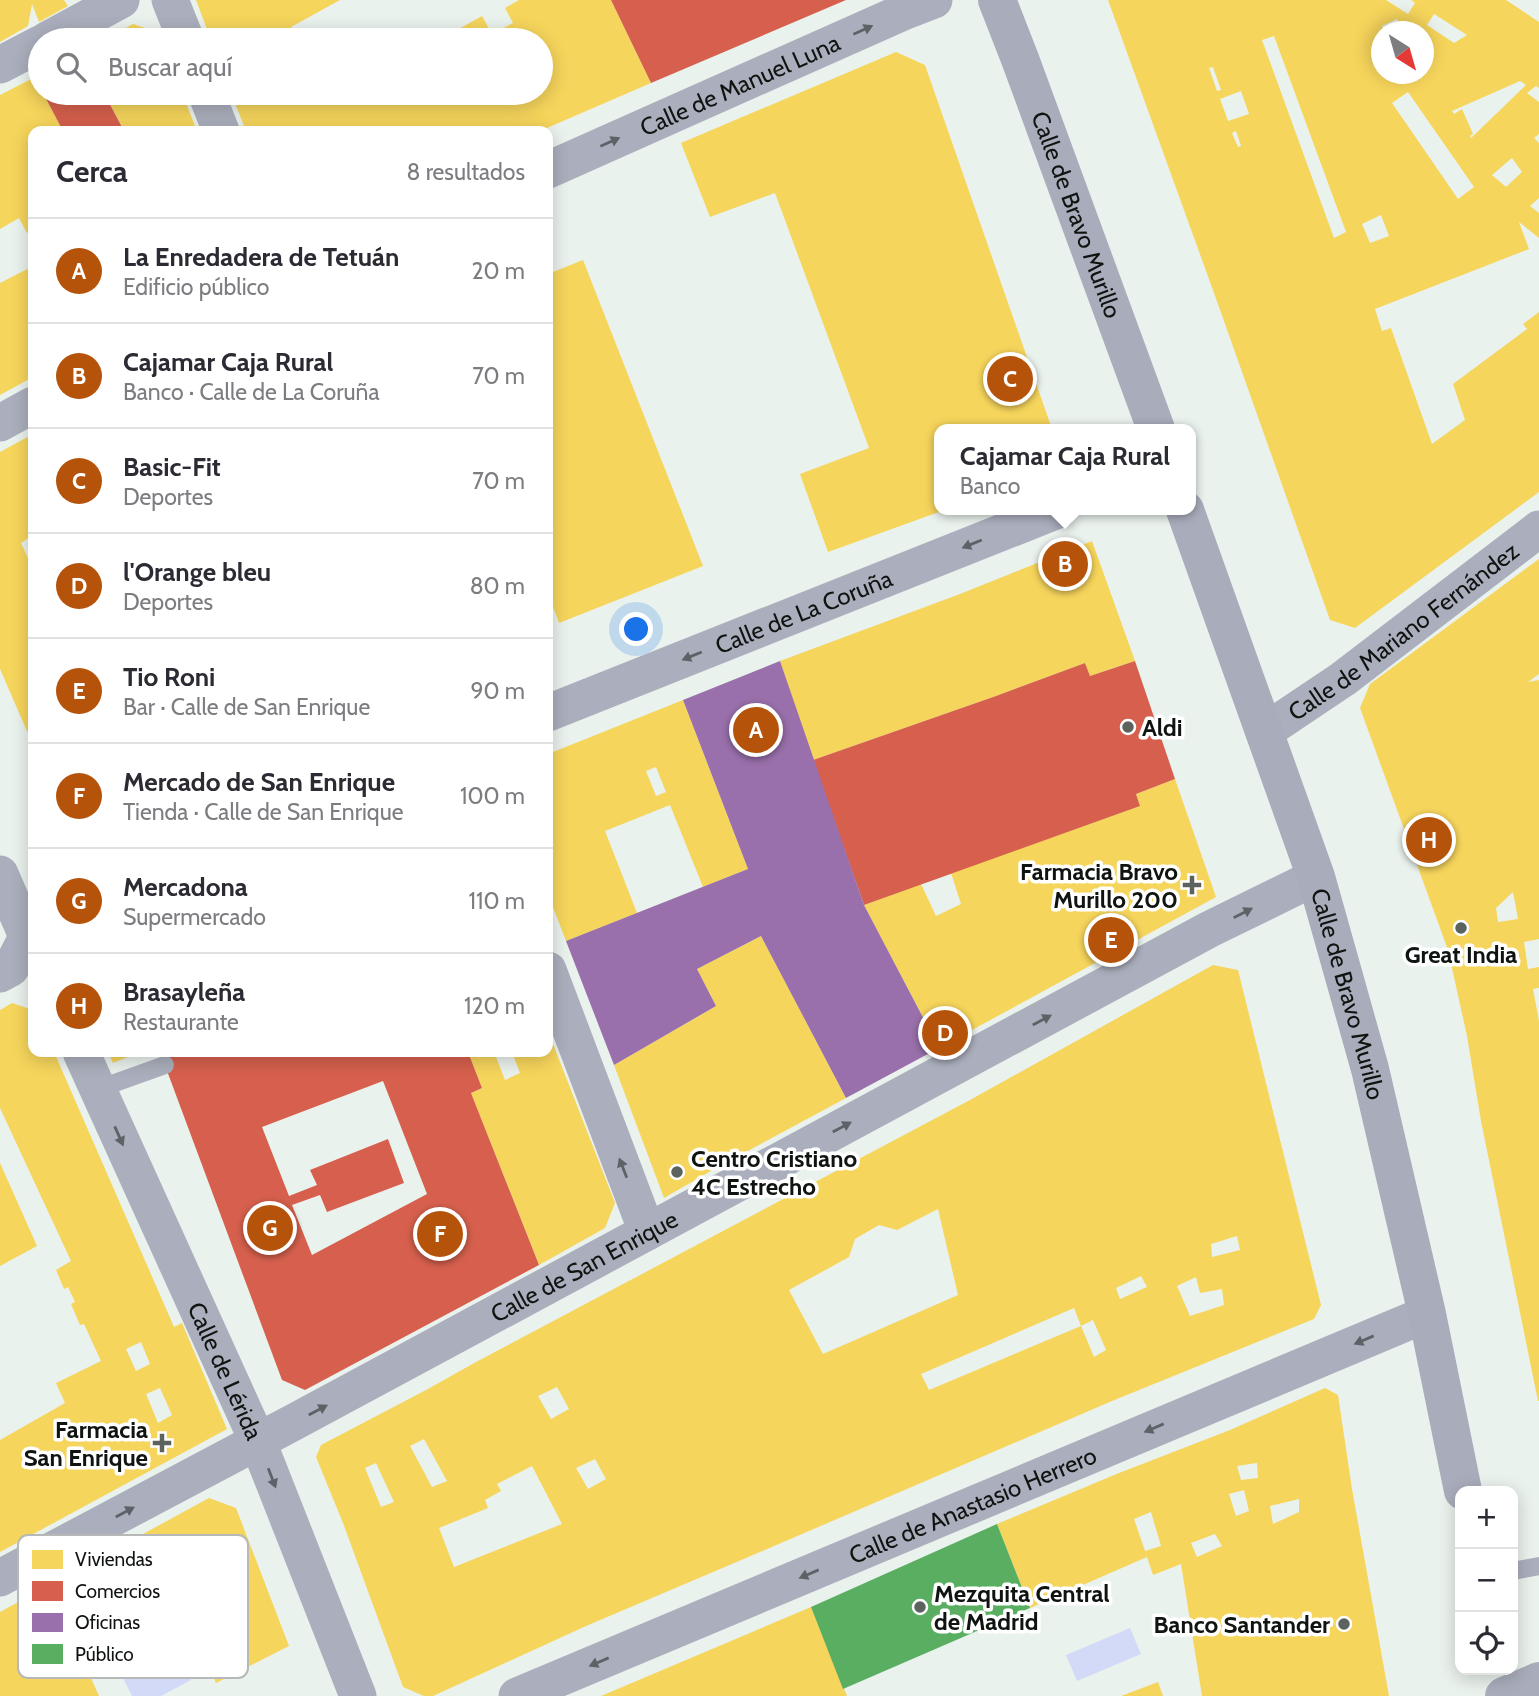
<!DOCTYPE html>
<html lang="es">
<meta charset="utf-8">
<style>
body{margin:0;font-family:Cabin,sans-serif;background:#f2f2f3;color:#2b2b33}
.controls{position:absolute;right:21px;bottom:21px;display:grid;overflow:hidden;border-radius:14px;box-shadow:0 4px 18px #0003}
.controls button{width:63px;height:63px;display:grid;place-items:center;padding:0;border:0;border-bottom:2px solid #e1e1e2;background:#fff;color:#2b2b33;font:35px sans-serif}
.compass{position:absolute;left:1371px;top:21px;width:63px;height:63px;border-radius:50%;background:#fff;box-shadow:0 4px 18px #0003;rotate:143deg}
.you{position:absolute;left:637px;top:630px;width:24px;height:24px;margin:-18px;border:5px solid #fff;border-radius:50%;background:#1a73e8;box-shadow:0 0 0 10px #1a73e833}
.badge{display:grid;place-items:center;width:46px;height:46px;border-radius:50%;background:#b45309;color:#fff;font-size:23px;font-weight:700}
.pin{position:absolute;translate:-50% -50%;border:4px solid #fff;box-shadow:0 2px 7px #0006}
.popup{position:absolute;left:934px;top:424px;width:262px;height:91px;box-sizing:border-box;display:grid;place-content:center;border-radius:14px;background:#fff;filter:drop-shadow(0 2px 5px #0005);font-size:23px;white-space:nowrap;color:#7c7c81}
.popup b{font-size:26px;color:#2b2b33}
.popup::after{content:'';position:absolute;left:50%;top:100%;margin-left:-14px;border:14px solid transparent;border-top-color:#fff}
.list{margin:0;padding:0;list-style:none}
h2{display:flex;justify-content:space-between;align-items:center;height:91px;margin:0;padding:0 28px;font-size:30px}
h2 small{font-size:23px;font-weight:400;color:#7c7c81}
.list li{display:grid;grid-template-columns:46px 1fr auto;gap:21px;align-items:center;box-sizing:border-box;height:105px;padding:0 28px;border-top:2px solid #e1e1e2}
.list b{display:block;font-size:26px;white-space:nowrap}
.list p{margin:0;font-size:23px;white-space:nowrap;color:#7c7c81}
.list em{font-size:23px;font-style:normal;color:#7c7c81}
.icon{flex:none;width:38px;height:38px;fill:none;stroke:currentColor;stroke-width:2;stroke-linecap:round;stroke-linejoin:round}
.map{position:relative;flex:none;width:1539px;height:1696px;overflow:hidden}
.search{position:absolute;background:#fff;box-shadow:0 4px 18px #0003;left:28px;top:28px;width:525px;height:77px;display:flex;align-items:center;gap:18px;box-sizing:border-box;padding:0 24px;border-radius:38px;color:#7c7c81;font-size:26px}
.panel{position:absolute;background:#fff;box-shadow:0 4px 18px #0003;left:28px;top:126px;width:525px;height:931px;border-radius:14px}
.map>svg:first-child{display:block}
</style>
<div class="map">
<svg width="1539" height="1696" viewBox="0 0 1539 1696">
<rect width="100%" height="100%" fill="#eaf2ed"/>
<g fill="#d2daf7">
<polygon points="1130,1628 1141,1654 1077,1681 1066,1655"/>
<polygon points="176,1652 191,1680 161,1696 132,1696 123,1678"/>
</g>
<g fill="#f6d55c" fill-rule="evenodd">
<polygon points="0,0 64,0 68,6 39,22 32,4 28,26 0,42"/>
<polygon points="196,0 340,0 291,27 296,40 211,40"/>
<polygon points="519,0 611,0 651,83 540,131 246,131 231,93 315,93 319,103 338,93 541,93 541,40 439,40 482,16 492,34 513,23 505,8"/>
<path d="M1108,0H1386L1408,14L1415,3L1411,0H1506L1539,22V88L1536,86L1527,93L1539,102V134L1534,138L1539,143V198L1530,206L1539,213V238L1519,222L1529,249L1375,309L1382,331L1391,328L1432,444L1465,420L1453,384L1527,329L1523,324L1539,312V492L1355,628L1330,620L1214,293ZM1434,14L1467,35L1454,43L1427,25ZM1397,19L1403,32H1424V75L1411,81L1407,74H1382V32H1385L1382,26ZM1274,36L1346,232L1334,238L1262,40ZM1213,67L1221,90L1217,91L1209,68ZM1520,81L1526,85L1471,138L1470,136L1473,134L1462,109L1454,114L1452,111ZM1241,91L1249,114L1228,121L1220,99ZM1408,92L1474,187L1458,199L1392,103ZM1236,131L1241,146L1238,147L1232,133ZM1512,158L1522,172L1506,187L1492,175ZM1381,215L1389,236L1370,243L1362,224Z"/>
<polygon points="133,24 158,32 162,40 103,40"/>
<polygon points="896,52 925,65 1052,429 939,429 939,512 828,552 800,474 869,448 775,193 710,217 681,143"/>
<polygon points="35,77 40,87 40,93 43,93 63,131 33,131 33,230 27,233 19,218 0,229 0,95"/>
<polygon points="104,93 182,93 197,131 124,131"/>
<polygon points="583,260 703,566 559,623 548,593 548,274"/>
<polygon points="33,266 33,377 0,395 0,283"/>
<polygon points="33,434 33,535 21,543 33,569 33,745 0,669 0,452"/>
<polygon points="1092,541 1135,661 1090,676 1085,663 996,696 813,760 780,661 960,594"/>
<path d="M1539,559V674L1528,682L1539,680V939L1524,942L1528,969L1539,967V988L1533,989L1539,1021V1401H1538L1481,1121L1467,1036L1448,950L1360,708L1370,684ZM1513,892L1518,919L1498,922L1496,908Z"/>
<path d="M683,700L748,869L703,887L670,805L605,831L637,913L566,941L548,894V754ZM656,767L666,792L656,796L646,771Z"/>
<polygon points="1175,779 1216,897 939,1048 864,905 921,884 936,916 961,904 951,873 1140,806 1136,794"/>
<polygon points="761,936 846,1098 716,1168 664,1198 614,1065 716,1006 697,969"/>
<path d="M1213,965L1238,970L1321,1305L1314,1319L1112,1401L746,1558L586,1626L433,1696H424L403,1687L343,1523L316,1457L321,1445L426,1390L476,1362L970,1100ZM938,1209L958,1295L823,1354L789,1290L849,1257L855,1239L879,1225L897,1230ZM1237,1236L1240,1250L1212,1257L1211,1244ZM1141,1276L1147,1287L1120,1299L1116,1288ZM1196,1277L1200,1293L1222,1289L1224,1305L1190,1316L1177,1286ZM1074,1308L1081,1326L929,1390L921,1374ZM1093,1320L1106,1350L1094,1357L1081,1326ZM557,1387L569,1409L551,1419L538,1396ZM424,1439L447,1481L432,1487L410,1446ZM595,1459L606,1479L588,1489L576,1468ZM376,1463L394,1502L381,1507L365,1468ZM532,1466L562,1524L454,1567L439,1528L488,1508L485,1500L501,1491L497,1484Z"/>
<path d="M12,1003L33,1010V1052H54L174,1327L182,1323L227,1429L0,1552V1440L65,1403L56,1383L101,1361L84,1324L80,1325L71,1304L75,1302L68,1287L64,1289L56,1270L71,1261L0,1108V1010ZM141,1342L150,1364L136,1371L126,1349ZM160,1388L172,1415L158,1423L146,1394Z"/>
<polygon points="548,1031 615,1203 605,1228 539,1265 471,1093 482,1088 468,1052 494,1052 505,1080 520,1073 512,1052 548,1052"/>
<polygon points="108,1052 140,1052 113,1063"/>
<polygon points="0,1163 37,1246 0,1266"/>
<path d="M1325,1388L1338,1395L1352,1489L1389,1696H1202L1181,1564L1153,1575L1147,1557L1030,1608L997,1524L1119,1473L1230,1430ZM1257,1463L1258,1478L1241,1480L1237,1466ZM1244,1490L1249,1511L1236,1516L1229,1494ZM1299,1499V1512L1273,1524L1270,1506ZM1151,1512L1161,1546L1145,1551L1134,1519ZM1215,1534L1222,1546L1197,1557L1191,1543Z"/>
<polygon points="209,1498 236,1508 289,1646 216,1683 186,1603 82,1658 99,1696 0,1696 0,1612"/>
<polygon points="811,1607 847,1696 601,1696"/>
<polygon points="1158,1682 1163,1696 1121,1696"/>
</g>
<g fill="#d6604d" fill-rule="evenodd">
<polygon points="611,0 846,0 651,83"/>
<polygon points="43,93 104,93 124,131 63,131"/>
<polygon points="1135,661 1175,779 1136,794 1140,806 864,905 813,760 996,696 1085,663 1090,676"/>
<path d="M160,1052H468L482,1088L471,1093L539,1265L305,1390L282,1380ZM383,1081L427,1194L312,1255L292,1205L320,1195L327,1212L404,1183L388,1139L310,1170L317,1185L289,1196L262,1127Z"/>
</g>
<polygon fill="#9970ab" points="780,661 864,905 939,1048 846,1098 761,936 697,969 716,1006 614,1065 566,941 748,869 683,700"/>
<polygon fill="#5aae61" points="997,1524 1030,1608 843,1689 811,1607"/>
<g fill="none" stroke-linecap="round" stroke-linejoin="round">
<g stroke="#abafbd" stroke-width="18">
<polyline points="98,1089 165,1065"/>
<polyline points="1513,1571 1539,1566"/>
</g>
<g stroke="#abafbd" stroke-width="37">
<polyline points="170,0 186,40"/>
<polyline points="47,40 121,0"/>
<polyline points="0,65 40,44"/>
<polyline points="206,93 221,131"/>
<path id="s1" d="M548,170L903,12L934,0"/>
<polyline points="0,423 33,405"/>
<path id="s2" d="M548,713L1058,510"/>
<path id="s3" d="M1264,732L1343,679L1539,529"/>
<polyline points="0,874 33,950"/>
<polyline points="548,970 647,1232"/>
<polyline points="0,974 11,968 27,937 33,933"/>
<path id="s4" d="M81,1052L258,1442L358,1696"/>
<path id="s5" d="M0,1578L296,1421L1210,929L1316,877"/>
<path id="s6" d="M517,1696L1427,1314"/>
</g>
<g stroke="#a9adbb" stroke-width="38">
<path id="s7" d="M997,0L1020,59L1156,429"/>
<path id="s8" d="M1185,510L1316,877L1345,980L1370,1069L1427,1314L1463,1491"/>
<polyline points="1504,1696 1539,1681"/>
</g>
</g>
<defs><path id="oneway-solid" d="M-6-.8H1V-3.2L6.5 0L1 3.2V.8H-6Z" transform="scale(1.75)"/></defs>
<g fill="#5d6267">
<use href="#oneway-solid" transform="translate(863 30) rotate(-24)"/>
<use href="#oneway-solid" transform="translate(610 142) rotate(-24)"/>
<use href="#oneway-solid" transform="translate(972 544) rotate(158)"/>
<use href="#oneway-solid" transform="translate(692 656) rotate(158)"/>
<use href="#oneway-solid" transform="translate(1243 913) rotate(-27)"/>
<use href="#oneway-solid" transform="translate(1042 1020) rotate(-28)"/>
<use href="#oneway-solid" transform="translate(842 1127) rotate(-28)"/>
<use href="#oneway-solid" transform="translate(119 1136) rotate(66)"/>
<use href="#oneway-solid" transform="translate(623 1168) rotate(-111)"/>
<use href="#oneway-solid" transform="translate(1364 1340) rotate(157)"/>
<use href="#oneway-solid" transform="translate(318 1410) rotate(-28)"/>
<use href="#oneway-solid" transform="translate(1154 1428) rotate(157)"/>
<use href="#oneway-solid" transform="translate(272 1478) rotate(69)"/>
<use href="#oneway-solid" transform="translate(125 1512) rotate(-28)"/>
<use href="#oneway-solid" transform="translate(809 1574) rotate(157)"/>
<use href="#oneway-solid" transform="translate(599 1662) rotate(157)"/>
</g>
<g fill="#5c625e" stroke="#fff" stroke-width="2.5">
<circle cx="1128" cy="727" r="7"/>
<path d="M1188.5 874.5h7v7h7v7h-7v7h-7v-7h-7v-7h7z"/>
<circle cx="1461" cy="928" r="7"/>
<circle cx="677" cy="1172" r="7"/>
<path d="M158.5 1432.5h7v7h7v7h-7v7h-7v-7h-7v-7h7z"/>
<circle cx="920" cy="1607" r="7"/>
<circle cx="1344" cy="1624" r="7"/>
</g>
<g text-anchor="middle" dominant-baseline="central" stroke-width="7" stroke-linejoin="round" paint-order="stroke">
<g font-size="24" fill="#0f1411" stroke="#fff">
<text stroke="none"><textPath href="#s1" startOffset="210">Calle de Manuel Luna</textPath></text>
<text stroke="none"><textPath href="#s7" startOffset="229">Calle de Bravo Murillo</textPath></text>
<text stroke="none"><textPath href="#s2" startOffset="275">Calle de La Coruña</textPath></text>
<text stroke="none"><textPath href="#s3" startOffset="172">Calle de Mariano Fernández</textPath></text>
<text stroke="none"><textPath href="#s8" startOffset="511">Calle de Bravo Murillo</textPath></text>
<text stroke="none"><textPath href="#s5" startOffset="662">Calle de San Enrique</textPath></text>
<text stroke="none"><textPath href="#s4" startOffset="350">Calle de Lérida</textPath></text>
<text stroke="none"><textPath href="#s6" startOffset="494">Calle de Anastasio Herrero</textPath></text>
</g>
<g font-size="24" font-weight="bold" fill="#0f1411" stroke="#fff" text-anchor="start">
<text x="1142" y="727">Aldi</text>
<text x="1178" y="871" text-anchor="end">Farmacia Bravo<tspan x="1178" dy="28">Murillo 200</tspan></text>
<text x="1461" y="954" text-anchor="middle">Great India</text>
<text x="691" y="1158">Centro Cristiano<tspan x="691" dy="28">4C Estrecho</tspan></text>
<text x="148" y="1429" text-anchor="end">Farmacia<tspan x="148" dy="28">San Enrique</tspan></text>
<text x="934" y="1593">Mezquita Central<tspan x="934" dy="28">de Madrid</tspan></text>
<text x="1330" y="1624" text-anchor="end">Banco Santander</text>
</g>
</g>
<rect x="18" y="1535" width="230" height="143" rx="10" fill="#fff" stroke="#b7b8b8" stroke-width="2"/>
<rect x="32" y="1550" width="31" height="19" fill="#f6d55c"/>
<rect x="32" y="1581" width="31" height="20" fill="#d6604d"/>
<rect x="32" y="1613" width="31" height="19" fill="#9970ab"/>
<rect x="32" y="1644" width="31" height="20" fill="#5aae61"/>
<g font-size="19" fill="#0f1411">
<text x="75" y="1566">Viviendas</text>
<text x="75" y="1598">Comercios</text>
<text x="75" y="1629">Oficinas</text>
<text x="75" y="1661">Público</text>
</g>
</svg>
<div class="controls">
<button>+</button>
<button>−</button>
<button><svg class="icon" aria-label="locate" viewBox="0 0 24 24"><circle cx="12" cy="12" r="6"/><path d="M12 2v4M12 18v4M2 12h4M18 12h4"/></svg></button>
</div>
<svg class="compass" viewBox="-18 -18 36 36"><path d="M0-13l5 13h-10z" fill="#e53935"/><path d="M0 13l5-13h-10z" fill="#7c7c81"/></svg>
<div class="you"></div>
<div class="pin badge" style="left:756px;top:730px">A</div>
<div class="pin badge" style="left:1065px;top:564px">B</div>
<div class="popup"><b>Cajamar Caja Rural</b>Banco</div>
<div class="pin badge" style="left:1010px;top:379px">C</div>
<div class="pin badge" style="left:945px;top:1033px">D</div>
<div class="pin badge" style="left:1111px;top:940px">E</div>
<div class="pin badge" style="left:440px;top:1234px">F</div>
<div class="pin badge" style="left:270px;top:1228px">G</div>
<div class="pin badge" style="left:1429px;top:840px">H</div>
<div class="search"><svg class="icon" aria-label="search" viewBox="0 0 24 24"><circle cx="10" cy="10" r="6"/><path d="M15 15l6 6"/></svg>Buscar aquí</div>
<section class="panel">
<h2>Cerca<small>8 resultados</small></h2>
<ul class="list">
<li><span class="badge">A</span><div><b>La Enredadera de Tetuán</b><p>Edificio público</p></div><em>20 m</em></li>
<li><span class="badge">B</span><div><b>Cajamar Caja Rural</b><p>Banco · Calle de La Coruña</p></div><em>70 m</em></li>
<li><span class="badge">C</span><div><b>Basic-Fit</b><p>Deportes</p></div><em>70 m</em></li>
<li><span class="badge">D</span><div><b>l'Orange bleu</b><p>Deportes</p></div><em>80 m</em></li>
<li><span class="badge">E</span><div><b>Tio Roni</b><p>Bar · Calle de San Enrique</p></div><em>90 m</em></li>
<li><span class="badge">F</span><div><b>Mercado de San Enrique</b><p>Tienda · Calle de San Enrique</p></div><em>100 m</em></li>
<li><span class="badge">G</span><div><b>Mercadona</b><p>Supermercado</p></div><em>110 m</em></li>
<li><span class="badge">H</span><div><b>Brasayleña</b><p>Restaurante</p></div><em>120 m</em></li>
</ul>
</section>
</div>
